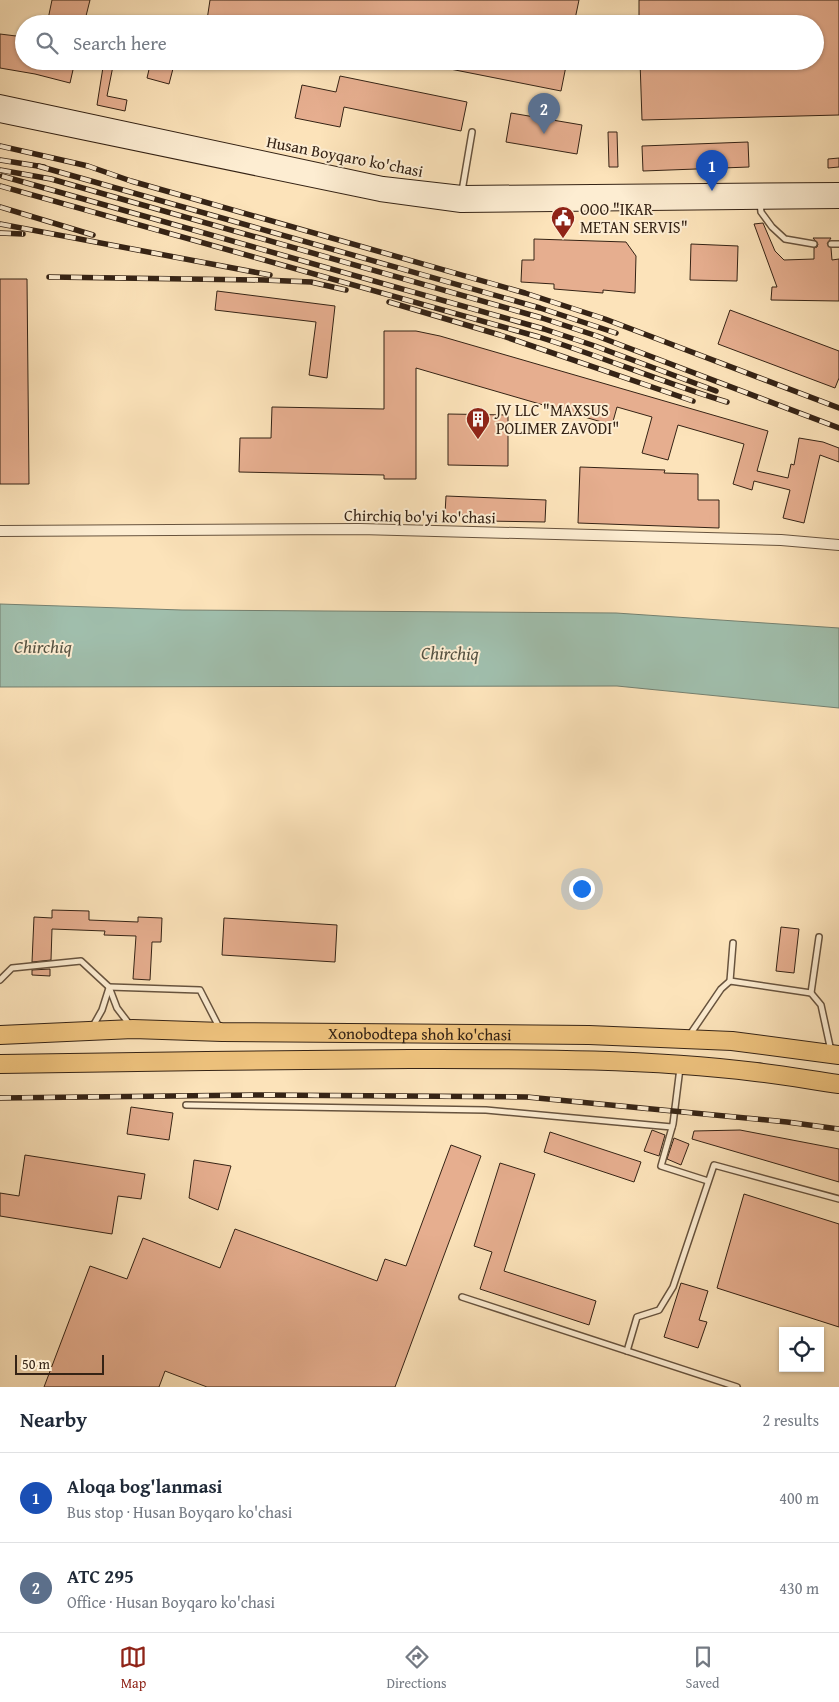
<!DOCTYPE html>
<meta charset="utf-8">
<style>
body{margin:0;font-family:"Gentium Book Plus",serif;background:#f2f2f3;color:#1f2937}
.controls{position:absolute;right:15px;bottom:15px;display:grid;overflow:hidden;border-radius:0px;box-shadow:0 1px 4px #0004}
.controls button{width:45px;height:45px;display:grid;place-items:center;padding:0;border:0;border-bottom:1px solid #e0e1e3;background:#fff;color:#1f2937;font:25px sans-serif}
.scale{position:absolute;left:15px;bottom:12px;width:89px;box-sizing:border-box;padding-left:5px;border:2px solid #352315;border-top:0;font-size:14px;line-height:18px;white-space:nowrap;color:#352315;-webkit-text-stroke:4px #fdedd2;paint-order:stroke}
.you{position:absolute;left:581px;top:888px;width:18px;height:18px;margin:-12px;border:4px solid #fff;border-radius:50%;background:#1a73e8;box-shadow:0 0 0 8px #1a73e833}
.badge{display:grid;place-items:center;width:32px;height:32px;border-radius:50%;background:#8f2418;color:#fff;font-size:16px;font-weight:700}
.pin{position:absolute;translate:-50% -41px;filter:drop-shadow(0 1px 2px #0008)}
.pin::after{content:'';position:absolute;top:26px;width:18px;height:15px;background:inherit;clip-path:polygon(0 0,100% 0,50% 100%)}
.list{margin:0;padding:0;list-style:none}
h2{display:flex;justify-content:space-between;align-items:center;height:65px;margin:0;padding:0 20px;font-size:21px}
h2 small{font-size:16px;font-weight:400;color:#747a83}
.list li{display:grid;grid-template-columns:32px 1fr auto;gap:15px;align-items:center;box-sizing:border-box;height:90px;padding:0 20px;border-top:1px solid #e0e1e3}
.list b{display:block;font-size:19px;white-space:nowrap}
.list p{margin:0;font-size:16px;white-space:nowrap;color:#747a83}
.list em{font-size:16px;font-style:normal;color:#747a83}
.icon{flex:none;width:28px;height:28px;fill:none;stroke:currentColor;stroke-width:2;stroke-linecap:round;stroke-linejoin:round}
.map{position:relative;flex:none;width:839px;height:1387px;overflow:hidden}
.search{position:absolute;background:#fff;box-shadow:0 1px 4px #0004;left:15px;right:15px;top:15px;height:55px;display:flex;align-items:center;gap:12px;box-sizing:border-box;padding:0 18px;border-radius:28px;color:#747a83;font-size:19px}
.sheet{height:245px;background:#fff}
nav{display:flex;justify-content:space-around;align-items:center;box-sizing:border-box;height:70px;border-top:1px solid #e0e1e3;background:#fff;font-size:14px;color:#747a83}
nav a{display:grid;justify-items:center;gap:2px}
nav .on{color:#8f2418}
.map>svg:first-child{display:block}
</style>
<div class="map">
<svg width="839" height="1387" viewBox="0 0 839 1387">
<rect width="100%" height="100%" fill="#fce3ba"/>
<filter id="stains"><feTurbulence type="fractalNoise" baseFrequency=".004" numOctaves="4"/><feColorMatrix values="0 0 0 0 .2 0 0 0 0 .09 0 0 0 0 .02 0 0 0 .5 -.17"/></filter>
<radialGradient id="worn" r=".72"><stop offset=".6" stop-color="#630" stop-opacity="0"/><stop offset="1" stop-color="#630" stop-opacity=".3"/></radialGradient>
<polygon fill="#a0beac" stroke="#758070" points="0,604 182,610 616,613 839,628 839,708 617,686 0,687"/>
<g fill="#e6ae8f" stroke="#352315">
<polygon points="52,0 90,0 84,24 47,24"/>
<polygon points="210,0 579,0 574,24 226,24 207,20"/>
<polygon points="639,0 839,0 839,115 642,120 640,61 815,61 815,24 639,24"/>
<polygon points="0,34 24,37 24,61 75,61 70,83 35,74 0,68"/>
<polygon points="104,61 114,61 107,96 127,100 125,111 97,105"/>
<polygon points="151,61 175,61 169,84 147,78"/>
<polygon points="435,61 567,61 561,91 435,66"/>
<polygon points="340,76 467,102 461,131 344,107 340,127 295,118 302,85 336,92"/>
<polygon points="511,113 582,125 577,154 506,142"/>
<polygon points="608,132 617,132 618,167 609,167"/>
<polygon points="748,142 749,167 643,171 642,146"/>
<polygon points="839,158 839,167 828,168 828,159"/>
<polygon points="763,223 775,251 784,260 814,259 814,248 817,247 818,244 813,238 831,238 827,244 831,248 832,260 839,259 839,301 771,300 772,287 777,287 754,224"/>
<polygon points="534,239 626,242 636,256 635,293 603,290 603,293 554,289 554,284 521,282 522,260 534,260"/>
<polygon points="691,244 738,246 737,281 690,280"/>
<polygon points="0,279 27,279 29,484 0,484"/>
<polygon points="217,291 335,306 327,378 309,375 316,322 215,310"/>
<polygon points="730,310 839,351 839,378 835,388 718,344"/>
<polygon points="384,331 416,331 440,336 768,431 757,471 788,478 791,464 794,465 799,438 823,442 839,448 839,462 820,455 804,523 783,518 790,490 754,481 752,490 733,484 744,444 678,425 668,460 642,453 652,417 617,407 612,425 416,368 416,479 384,479 384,475 239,472 240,438 271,438 272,407 384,409"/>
<polygon points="448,414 508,415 508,466 448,465"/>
<polygon points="580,467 665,470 664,473 698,474 698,500 719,500 719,528 578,523"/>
<polygon points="446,496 546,500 545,522 485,521 485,516 445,514"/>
<polygon points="52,910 89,911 89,920 138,922 138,917 162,918 161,942 152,942 150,980 133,979 136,936 104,935 105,931 52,929 51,960 32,962 34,917 52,918"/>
<polygon points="224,918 337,925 335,962 222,955"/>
<polygon points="781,927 799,929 794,973 776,971"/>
<polygon points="50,969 50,976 32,975 32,970"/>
<polygon points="131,1107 173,1113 169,1140 127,1134"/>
<polygon points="652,1130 665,1135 659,1156 644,1151"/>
<polygon points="740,1130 839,1149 839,1182 692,1139 694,1131"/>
<polygon points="550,1132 641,1162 634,1182 544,1152"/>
<polygon points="674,1138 689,1144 681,1165 667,1159"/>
<polygon points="451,1145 481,1156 395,1387 207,1387 165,1371 159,1387 44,1387 90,1266 127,1279 143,1238 220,1268 235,1229 377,1281 385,1259 406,1266"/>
<polygon points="25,1155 145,1174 141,1199 118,1196 112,1234 0,1216 0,1193 19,1196"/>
<polygon points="194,1160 231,1166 218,1210 189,1198"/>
<polygon points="500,1163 535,1174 504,1271 596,1301 589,1325 480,1289 492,1252 474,1246"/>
<polygon points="744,1194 839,1224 839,1327 717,1288"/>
<polygon points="681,1283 708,1291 699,1320 707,1322 698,1348 664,1337"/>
</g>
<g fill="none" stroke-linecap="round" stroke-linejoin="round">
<g stroke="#67533e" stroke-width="8">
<g id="lane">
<polyline points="462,191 472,132"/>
<polyline points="760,203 761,212 772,227 785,239 814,244"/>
<polyline points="831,244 839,244"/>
<polyline points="0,980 12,968 81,961 109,987 117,1008 130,1025"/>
<polyline points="730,981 733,943"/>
<polyline points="109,987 200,990 220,1029"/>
<polyline points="811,993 819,937"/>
<polyline points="93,1026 102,1010 109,988"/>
<polyline points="689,1036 721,989 730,981 811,993 821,1005 831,1051"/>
<polyline points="680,1068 673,1124 661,1166 708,1181"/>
<polyline points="186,1105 486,1110 672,1127"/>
<polyline points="462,1297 737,1387"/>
<polyline points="627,1351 637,1317 659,1310 673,1287 714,1165 839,1199"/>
</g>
</g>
<g stroke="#67533e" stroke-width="12">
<polyline id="street" points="0,531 360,529 781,540 839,545"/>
</g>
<g stroke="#352315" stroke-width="16">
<g id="secondary">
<polyline points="0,102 383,184 462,193 839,190"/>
<polyline points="0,115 380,194 461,205 839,201"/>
</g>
</g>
<g stroke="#352315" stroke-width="20">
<g id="highway">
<path id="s1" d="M0,1035L133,1029L222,1032L589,1035L732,1041L839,1055"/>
<path d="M0,1064C137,1062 273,1060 410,1059C523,1059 642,1058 756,1072C783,1075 811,1080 839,1084"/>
</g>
</g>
<use href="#lane" stroke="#fdedd2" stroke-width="5"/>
<use href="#street" stroke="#fdedd2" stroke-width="10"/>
<use href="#secondary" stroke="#fdedd2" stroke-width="14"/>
<use href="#highway" stroke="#eec27d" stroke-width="18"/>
<g stroke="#352315" stroke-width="5.5">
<g id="rail">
<polyline points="0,146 88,166 131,181 525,293 605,319 839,408"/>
<polyline points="0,160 44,167"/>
<polyline points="38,166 540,308 616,333"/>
<polyline points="0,170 51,179 542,318 597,336 839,428"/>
<polyline points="2,176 544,329 595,346 716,391"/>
<path d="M0,186L539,337C603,357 664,383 727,402"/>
<polyline points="0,207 93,235"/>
<polyline points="0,224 270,275"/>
<polyline points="0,233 23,234"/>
<polyline points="49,277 264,280 311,282 346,290"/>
<polyline points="389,302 500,335 693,401"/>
<polyline points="0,1098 261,1095 527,1097 787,1122 839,1129"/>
</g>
</g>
<use href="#rail" stroke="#fdedd2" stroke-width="4" stroke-dasharray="11" stroke-linecap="butt"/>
</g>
<defs>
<g id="civic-pin" transform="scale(1.25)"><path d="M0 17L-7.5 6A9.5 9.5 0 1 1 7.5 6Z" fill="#8f2418" stroke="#fdedd2"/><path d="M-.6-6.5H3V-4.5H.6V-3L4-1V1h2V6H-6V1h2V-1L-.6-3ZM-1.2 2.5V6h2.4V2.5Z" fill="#fff"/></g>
<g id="building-pin" transform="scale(1.25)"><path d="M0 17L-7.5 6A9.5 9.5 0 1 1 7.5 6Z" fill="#8f2418" stroke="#fdedd2"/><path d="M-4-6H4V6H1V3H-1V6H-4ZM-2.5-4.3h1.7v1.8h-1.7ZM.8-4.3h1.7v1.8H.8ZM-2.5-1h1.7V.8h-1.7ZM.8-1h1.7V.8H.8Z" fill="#fff"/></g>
</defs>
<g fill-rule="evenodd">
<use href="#civic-pin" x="563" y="218"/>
<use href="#building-pin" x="478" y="419"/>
</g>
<g text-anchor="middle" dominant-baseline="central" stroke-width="4" stroke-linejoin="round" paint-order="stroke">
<g font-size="16" fill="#352315" stroke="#fdedd2">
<text transform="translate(345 156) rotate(11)">Husan Boyqaro ko'chasi</text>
<text transform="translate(420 516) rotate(1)">Chirchiq bo'yi ko'chasi</text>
<text stroke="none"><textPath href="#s1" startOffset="420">Xonobodtepa shoh ko'chasi</textPath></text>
</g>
<g font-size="16" fill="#352315" stroke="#fdedd2" text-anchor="start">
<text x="580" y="209">OOO "IKAR<tspan x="580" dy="18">METAN SERVIS"</tspan></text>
<text x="496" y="410">JV LLC "MAXSUS<tspan x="496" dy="18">POLIMER ZAVODI"</tspan></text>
</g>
<g font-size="18" font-style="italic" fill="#555242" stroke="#fdedd2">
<text x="43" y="646">Chirchiq</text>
<text transform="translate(450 653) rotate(1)">Chirchiq</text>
</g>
</g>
<rect width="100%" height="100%" filter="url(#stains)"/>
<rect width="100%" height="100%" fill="url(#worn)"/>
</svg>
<div class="controls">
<button><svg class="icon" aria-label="locate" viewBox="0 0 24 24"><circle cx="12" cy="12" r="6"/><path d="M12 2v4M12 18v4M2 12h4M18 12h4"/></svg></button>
</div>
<div class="scale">50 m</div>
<div class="you"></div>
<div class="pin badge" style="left:712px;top:191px;background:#1a4fb4">1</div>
<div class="pin badge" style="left:544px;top:134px;background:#5c6f8a">2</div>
<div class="search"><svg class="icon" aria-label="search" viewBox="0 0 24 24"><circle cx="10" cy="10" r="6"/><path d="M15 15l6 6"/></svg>Search here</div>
</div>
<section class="sheet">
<h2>Nearby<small>2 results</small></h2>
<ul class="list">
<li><span class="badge" style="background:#1a4fb4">1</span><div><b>Aloqa bog'lanmasi</b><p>Bus stop · Husan Boyqaro ko'chasi</p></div><em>400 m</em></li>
<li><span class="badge" style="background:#5c6f8a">2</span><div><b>ATC 295</b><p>Office · Husan Boyqaro ko'chasi</p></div><em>430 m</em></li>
</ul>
</section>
<nav>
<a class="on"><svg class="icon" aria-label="map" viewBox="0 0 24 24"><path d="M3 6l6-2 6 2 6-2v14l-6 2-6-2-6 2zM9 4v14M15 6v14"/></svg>Map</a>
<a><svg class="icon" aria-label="directions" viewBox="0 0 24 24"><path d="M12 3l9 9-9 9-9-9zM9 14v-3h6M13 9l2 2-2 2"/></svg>Directions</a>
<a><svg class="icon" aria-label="saved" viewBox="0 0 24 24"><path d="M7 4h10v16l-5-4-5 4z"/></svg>Saved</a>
</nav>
